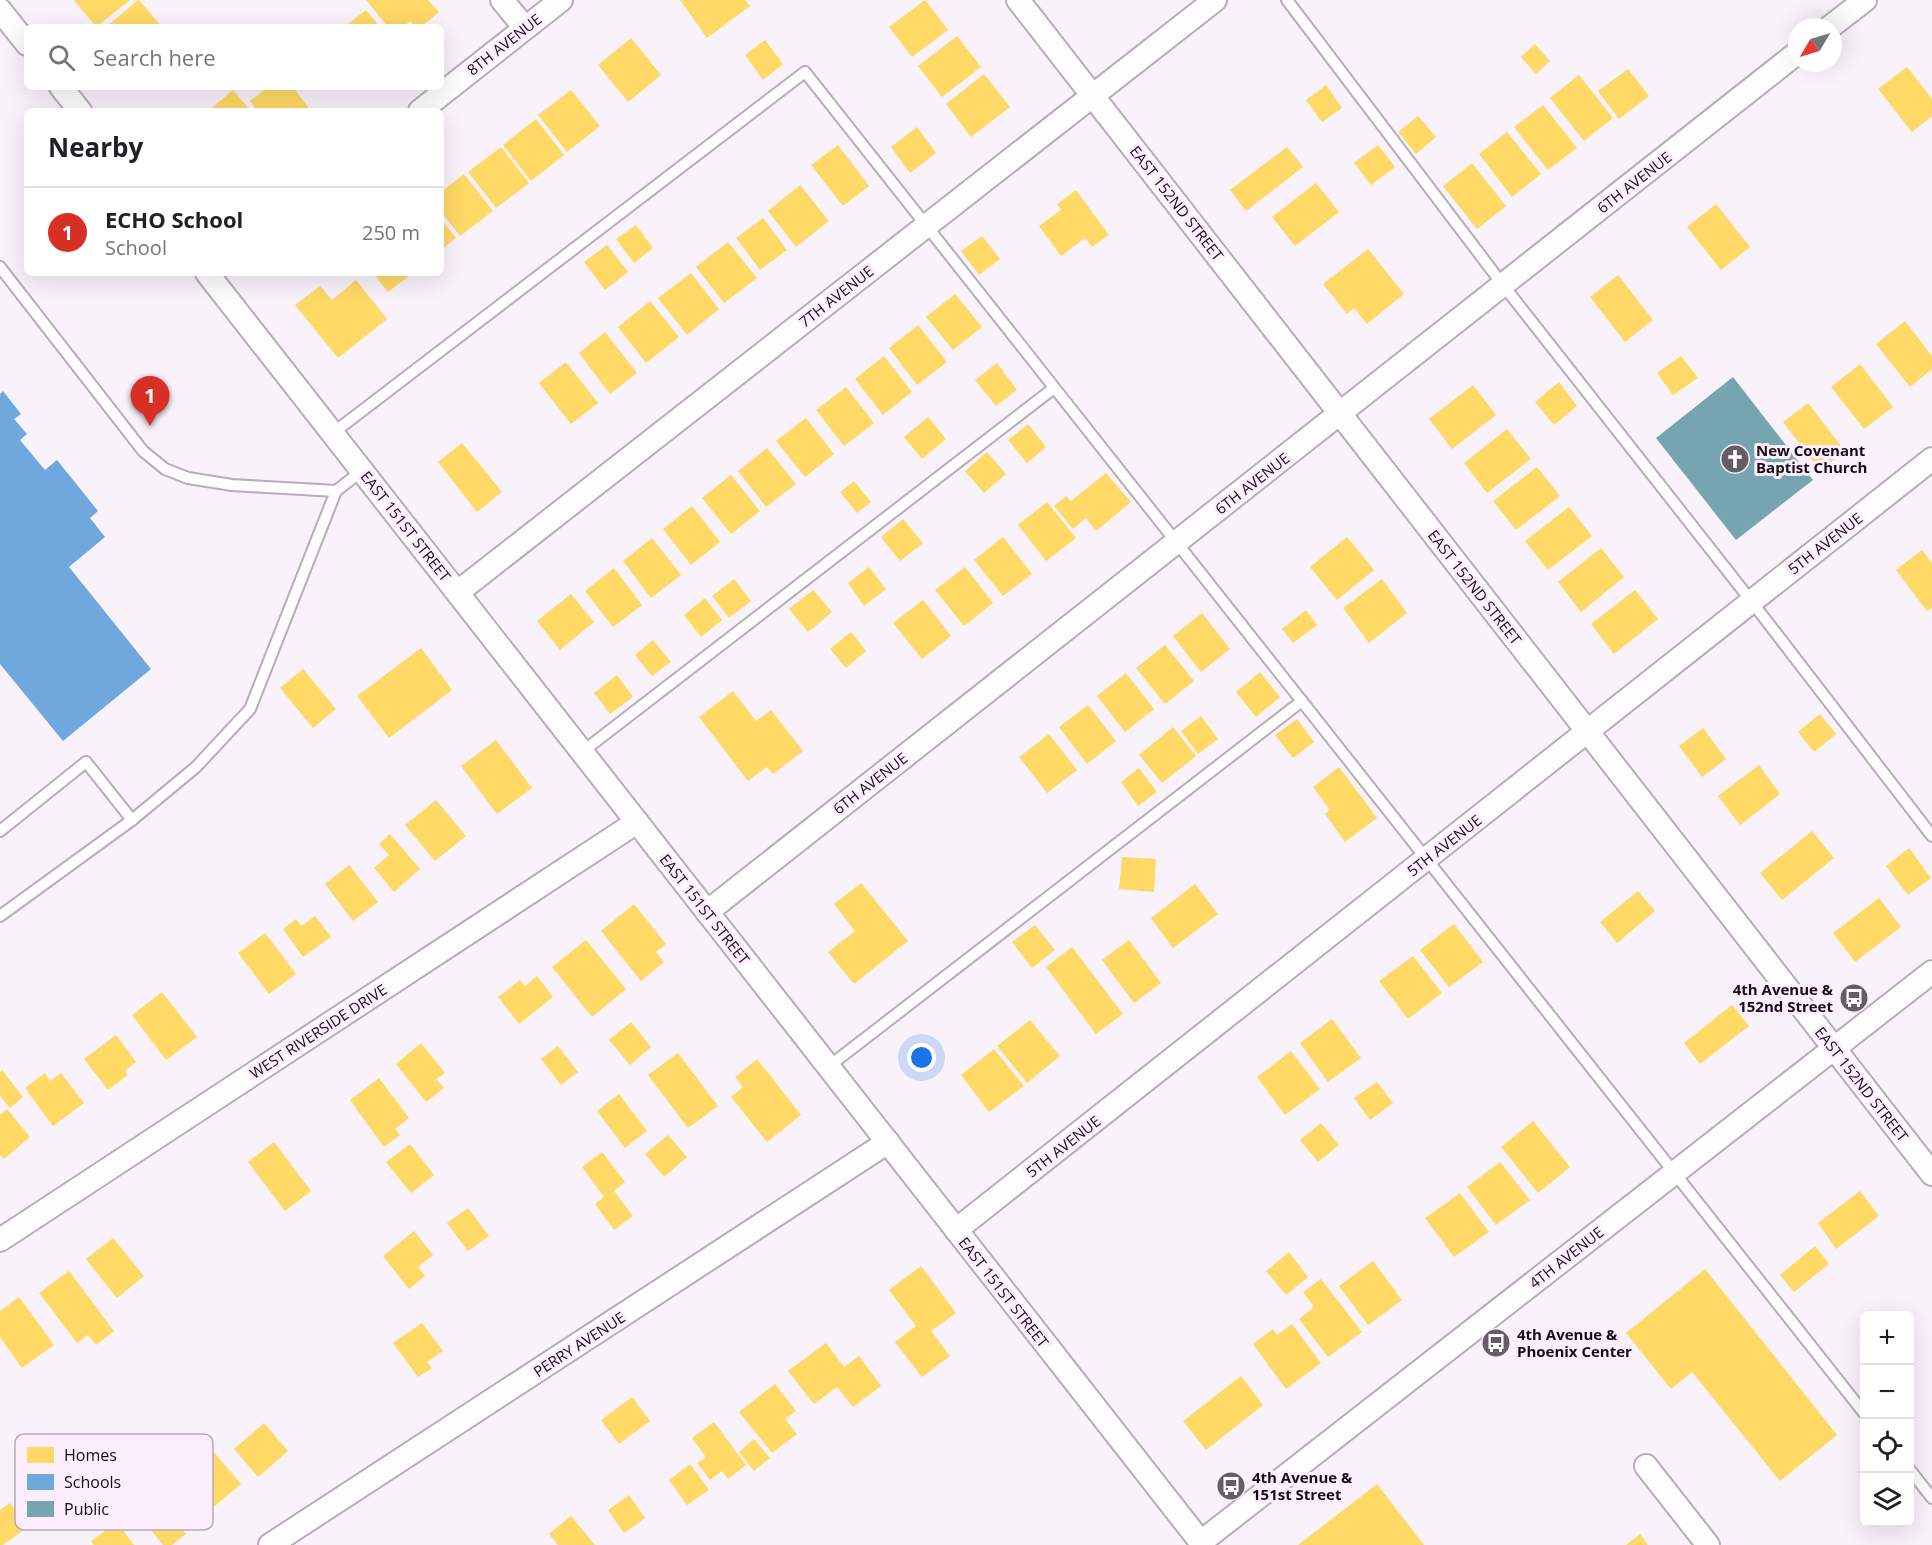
<!DOCTYPE html>
<meta charset="utf-8">
<style>
body{margin:0;font-family:"Open Sans",sans-serif;background:#f6f6f6;color:#202124}
.controls{position:absolute;right:18px;bottom:18px;display:grid;overflow:hidden;border-radius:9px;box-shadow:0 6px 24px #0002}
.controls button{width:54px;height:54px;display:grid;place-items:center;padding:0;border:0;border-bottom:2px solid #e0e0e0;background:#fff;color:#202124;font:30px sans-serif}
.compass{position:absolute;left:1788px;top:18px;width:54px;height:54px;border-radius:50%;background:#fff;box-shadow:0 6px 24px #0002;rotate:232deg}
.you{position:absolute;left:922px;top:1058px;width:21px;height:21px;margin:-15px;border:4px solid #fff;border-radius:50%;background:#1a73e8;box-shadow:0 0 0 9px #1a73e833}
.badge{display:grid;place-items:center;width:39px;height:39px;border-radius:50%;background:#d93025;color:#fff;font-size:20px;font-weight:700}
.pin{position:absolute;translate:-50% -50px;filter:drop-shadow(0 2px 3px #0008)}
.pin::after{content:'';position:absolute;top:32px;width:21px;height:18px;background:inherit;clip-path:polygon(0 0,100% 0,50% 100%)}
.list{margin:0;padding:0;list-style:none}
h2{display:flex;justify-content:space-between;align-items:center;height:78px;margin:0;padding:0 24px;font-size:26px}
h2 small{font-size:20px;font-weight:400;color:#757577}
.list li{display:grid;grid-template-columns:39px 1fr auto;gap:18px;align-items:center;box-sizing:border-box;height:90px;padding:0 24px;border-top:2px solid #e0e0e0}
.list b{display:block;font-size:22px;white-space:nowrap}
.list p{margin:0;font-size:20px;white-space:nowrap;color:#757577}
.list em{font-size:20px;font-style:normal;color:#757577}
.icon{flex:none;width:33px;height:33px;fill:none;stroke:currentColor;stroke-width:2;stroke-linecap:round;stroke-linejoin:round}
.map{position:relative;flex:none;width:1932px;height:1545px;overflow:hidden}
.search{position:absolute;background:#fff;box-shadow:0 6px 24px #0002;left:24px;top:24px;width:420px;height:66px;display:flex;align-items:center;gap:15px;box-sizing:border-box;padding:0 21px;border-radius:9px;color:#757577;font-size:22px}
.panel{position:absolute;background:#fff;box-shadow:0 6px 24px #0002;left:24px;top:108px;width:420px;height:168px;border-radius:9px}
.map>svg:first-child{display:block}
</style>
<div class="map">
<svg width="1932" height="1545" viewBox="0 0 1932 1545">
<rect width="100%" height="100%" fill="#f9f2fa"/>
<g fill="#ffd966">
<polygon points="74,0 130,0 96,27"/>
<polygon points="139,0 162,27 106,27 138,0"/>
<polygon points="366,0 428,0 439,12 421,27 415,27 410,21 403,27 388,27"/>
<polygon points="680,0 745,0 750,6 707,38"/>
<polygon points="925,0 948,30 912,57 889,27"/>
<polygon points="366,10 380,27 344,27"/>
<polygon points="957,36 981,67 942,97 918,66"/>
<polygon points="631,38 661,75 628,102 598,65"/>
<polygon points="765,40 783,64 763,80 745,55"/>
<polygon points="1535,44 1550,61 1536,74 1521,57"/>
<polygon points="1907,67 1932,99 1932,116 1912,132 1878,89"/>
<polygon points="1628,69 1649,96 1619,119 1598,91"/>
<polygon points="984,74 1010,107 971,137 946,104"/>
<polygon points="1579,75 1613,118 1584,141 1550,98"/>
<polygon points="1326,85 1342,108 1322,122 1306,100"/>
<polygon points="268,87 293,87 311,111 257,111 250,101"/>
<polygon points="233,90 251,111 208,111"/>
<polygon points="571,90 600,126 567,152 538,115"/>
<polygon points="1543,105 1577,148 1548,170 1514,127"/>
<polygon points="1418,116 1436,137 1416,154 1398,132"/>
<polygon points="536,119 564,155 531,181 503,145"/>
<polygon points="917,127 936,153 910,173 891,147"/>
<polygon points="1507,132 1541,174 1512,197 1479,154"/>
<polygon points="838,145 869,186 843,206 811,165"/>
<polygon points="1378,145 1395,167 1371,185 1354,163"/>
<polygon points="501,147 529,183 496,208 468,172"/>
<polygon points="1287,147 1303,167 1246,211 1230,190"/>
<polygon points="1472,163 1506,206 1477,229 1443,186"/>
<polygon points="464,174 493,211 460,236 441,212 441,192"/>
<polygon points="1316,183 1339,212 1295,246 1272,217"/>
<polygon points="800,185 829,221 796,247 768,211"/>
<polygon points="1076,190 1109,235 1092,247 1085,238 1061,256 1039,226 1061,210 1057,204"/>
<polygon points="1716,204 1750,247 1721,270 1687,227"/>
<polygon points="763,218 787,250 760,270 736,238"/>
<polygon points="441,219 456,238 441,250"/>
<polygon points="636,225 653,248 634,263 616,239"/>
<polygon points="982,236 1000,259 979,275 961,251"/>
<polygon points="728,242 757,278 724,303 696,267"/>
<polygon points="607,245 628,272 605,290 584,262"/>
<polygon points="1368,249 1404,294 1367,324 1354,308 1347,314 1323,284"/>
<polygon points="373,273 413,273 388,292"/>
<polygon points="691,273 719,309 687,335 658,298"/>
<polygon points="1618,275 1653,320 1625,342 1590,297"/>
<polygon points="356,280 387,319 338,358 295,305 320,286 332,300"/>
<polygon points="955,294 982,327 953,350 926,317"/>
<polygon points="650,301 679,337 646,363 618,327"/>
<polygon points="1905,321 1932,356 1932,369 1910,387 1876,344"/>
<polygon points="918,325 947,362 917,385 889,348"/>
<polygon points="605,332 637,373 610,394 579,353"/>
<polygon points="884,356 912,392 883,415 855,379"/>
<polygon points="1681,356 1698,378 1673,395 1657,373"/>
<polygon points="566,362 598,403 571,424 539,383"/>
<polygon points="997,363 1017,390 996,406 975,380"/>
<polygon points="1860,364 1893,407 1864,429 1831,387"/>
<polygon points="1559,382 1577,406 1554,425 1535,402"/>
<polygon points="1473,385 1496,415 1452,449 1429,419"/>
<polygon points="846,387 874,423 844,446 816,410"/>
<polygon points="1808,403 1845,451 1820,470 1783,422"/>
<polygon points="928,417 946,439 922,459 904,437"/>
<polygon points="806,418 834,454 805,477 776,441"/>
<polygon points="1028,424 1046,447 1027,463 1008,440"/>
<polygon points="1507,429 1531,459 1487,493 1464,463"/>
<polygon points="462,443 502,492 477,512 438,462"/>
<polygon points="767,448 796,484 766,507 738,471"/>
<polygon points="987,452 1006,474 984,493 965,471"/>
<polygon points="1537,467 1560,496 1516,530 1493,501"/>
<polygon points="1106,473 1131,502 1096,531 1086,518 1073,529 1054,506 1066,496 1071,501"/>
<polygon points="731,475 760,511 731,534 702,498"/>
<polygon points="854,481 871,502 857,513 840,492"/>
<polygon points="1047,502 1076,538 1046,561 1018,525"/>
<polygon points="692,506 720,542 691,565 663,529"/>
<polygon points="1569,507 1592,536 1548,570 1525,541"/>
<polygon points="903,519 923,543 900,561 881,537"/>
<polygon points="1003,537 1032,574 1003,596 974,560"/>
<polygon points="1347,537 1374,570 1337,600 1310,567"/>
<polygon points="652,538 681,575 651,598 623,561"/>
<polygon points="1601,548 1624,577 1581,612 1558,582"/>
<polygon points="1922,550 1932,563 1932,608 1927,611 1896,570"/>
<polygon points="869,567 886,589 864,606 848,583"/>
<polygon points="965,567 993,603 964,626 935,590"/>
<polygon points="614,568 642,605 613,627 585,591"/>
<polygon points="734,579 751,601 729,618 712,596"/>
<polygon points="1382,579 1407,613 1369,643 1343,608"/>
<polygon points="813,590 832,612 808,632 789,609"/>
<polygon points="1635,590 1658,619 1614,654 1591,624"/>
<polygon points="571,594 594,622 560,650 537,621"/>
<polygon points="705,598 722,620 701,637 684,615"/>
<polygon points="923,600 951,636 922,659 893,623"/>
<polygon points="1306,610 1317,625 1293,643 1282,629"/>
<polygon points="1202,613 1230,649 1201,672 1173,636"/>
<polygon points="851,632 866,651 846,668 830,649"/>
<polygon points="653,640 671,662 652,676 635,655"/>
<polygon points="1165,645 1194,681 1165,704 1136,668"/>
<polygon points="421,648 452,690 389,738 357,696"/>
<polygon points="303,669 336,709 313,728 280,688"/>
<polygon points="1260,672 1280,697 1256,717 1236,692"/>
<polygon points="1126,673 1154,709 1125,732 1097,696"/>
<polygon points="617,675 633,697 610,714 594,693"/>
<polygon points="733,691 756,721 771,710 803,751 773,774 767,767 748,781 699,717"/>
<polygon points="1088,705 1116,741 1087,764 1059,727"/>
<polygon points="1820,714 1836,734 1814,752 1798,732"/>
<polygon points="1201,716 1218,739 1198,754 1181,731"/>
<polygon points="1297,719 1314,742 1293,758 1275,735"/>
<polygon points="1173,727 1196,756 1162,783 1139,755"/>
<polygon points="1703,728 1726,759 1702,777 1679,746"/>
<polygon points="1049,734 1077,770 1047,793 1019,757"/>
<polygon points="496,740 532,788 497,814 461,766"/>
<polygon points="1759,765 1780,794 1740,825 1718,796"/>
<polygon points="1339,767 1377,818 1345,842 1325,814 1330,810 1313,787"/>
<polygon points="1139,768 1157,792 1138,806 1121,782"/>
<polygon points="436,800 466,836 435,861 405,825"/>
<polygon points="1812,831 1834,858 1782,900 1760,873"/>
<polygon points="390,834 420,869 394,892 374,868 389,855 379,844"/>
<polygon points="1909,848 1931,878 1908,895 1886,866"/>
<polygon points="1122,857 1156,859 1154,892 1119,889"/>
<polygon points="349,865 378,902 353,921 325,884"/>
<polygon points="861,883 908,941 854,984 828,952 855,931 834,904"/>
<polygon points="1195,884 1218,914 1173,948 1151,918"/>
<polygon points="1638,891 1655,911 1617,943 1600,922"/>
<polygon points="1879,898 1901,927 1855,962 1833,933"/>
<polygon points="634,904 666,944 656,952 664,962 641,981 601,931"/>
<polygon points="315,916 331,937 303,957 283,929 296,919 301,926"/>
<polygon points="1454,924 1483,962 1449,987 1420,950"/>
<polygon points="1035,925 1055,950 1032,968 1012,942"/>
<polygon points="265,933 296,974 269,994 238,953"/>
<polygon points="586,940 626,989 592,1017 552,967"/>
<polygon points="1129,940 1161,983 1134,1003 1102,960"/>
<polygon points="1072,947 1123,1014 1096,1034 1046,967"/>
<polygon points="1413,956 1442,993 1408,1019 1379,981"/>
<polygon points="537,976 553,997 519,1024 498,997 520,980 525,986"/>
<polygon points="162,992 197,1037 166,1060 132,1015"/>
<polygon points="1732,1005 1749,1026 1700,1064 1684,1043"/>
<polygon points="1332,1019 1361,1058 1328,1082 1300,1043"/>
<polygon points="1030,1020 1060,1056 1027,1083 997,1046"/>
<polygon points="631,1022 651,1047 630,1065 609,1040"/>
<polygon points="116,1035 136,1062 125,1071 128,1075 108,1090 84,1059"/>
<polygon points="421,1043 445,1073 436,1079 444,1088 426,1102 396,1064"/>
<polygon points="558,1046 578,1072 561,1085 541,1059"/>
<polygon points="994,1049 1024,1086 989,1112 961,1075"/>
<polygon points="1291,1051 1320,1089 1285,1115 1257,1077"/>
<polygon points="678,1053 718,1106 688,1128 648,1075"/>
<polygon points="757,1059 801,1115 767,1142 731,1097 743,1087 735,1077"/>
<polygon points="2,1070 23,1097 10,1108 0,1096 0,1072"/>
<polygon points="45,1073 50,1081 61,1073 84,1103 53,1126 25,1088"/>
<polygon points="379,1078 409,1118 395,1129 400,1135 384,1147 350,1100"/>
<polygon points="1377,1082 1393,1103 1370,1120 1354,1098"/>
<polygon points="619,1094 647,1131 625,1148 597,1111"/>
<polygon points="7,1109 30,1137 4,1159 0,1155 0,1115"/>
<polygon points="1533,1121 1570,1167 1538,1193 1501,1147"/>
<polygon points="1321,1123 1339,1145 1318,1162 1300,1140"/>
<polygon points="668,1135 687,1157 664,1177 645,1154"/>
<polygon points="274,1142 311,1191 285,1211 248,1162"/>
<polygon points="410,1144 434,1175 411,1193 386,1162"/>
<polygon points="602,1152 625,1182 614,1191 633,1216 614,1230 595,1204 604,1197 582,1167"/>
<polygon points="1500,1162 1530,1200 1496,1225 1467,1187"/>
<polygon points="1860,1191 1879,1216 1836,1249 1818,1223"/>
<polygon points="1460,1193 1489,1232 1454,1257 1425,1218"/>
<polygon points="468,1208 489,1236 468,1251 447,1223"/>
<polygon points="414,1231 433,1255 418,1267 425,1276 409,1289 383,1256"/>
<polygon points="113,1238 144,1276 117,1298 86,1259"/>
<polygon points="1815,1246 1829,1264 1794,1292 1780,1275"/>
<polygon points="1289,1252 1308,1277 1286,1295 1266,1271"/>
<polygon points="1373,1261 1402,1300 1368,1325 1339,1286"/>
<polygon points="921,1266 956,1313 931,1331 950,1356 922,1377 895,1342 916,1326 889,1290"/>
<polygon points="1705,1269 1837,1435 1780,1481 1692,1372 1671,1389 1626,1333"/>
<polygon points="69,1271 114,1331 96,1345 88,1335 77,1343 39,1293"/>
<polygon points="1321,1279 1362,1332 1328,1357 1299,1319 1314,1307 1303,1292"/>
<polygon points="19,1297 54,1345 22,1368 0,1337 0,1311"/>
<polygon points="422,1323 443,1351 427,1362 432,1368 418,1377 393,1343"/>
<polygon points="1292,1324 1321,1363 1286,1389 1253,1344 1273,1329 1277,1335"/>
<polygon points="826,1343 844,1367 859,1356 881,1386 853,1407 837,1387 814,1404 788,1371"/>
<polygon points="1241,1376 1263,1405 1206,1450 1183,1421"/>
<polygon points="775,1384 796,1411 785,1419 797,1434 772,1453 739,1412"/>
<polygon points="632,1397 650,1421 619,1444 601,1420"/>
<polygon points="714,1422 746,1465 728,1479 722,1471 710,1480 697,1463 706,1457 692,1438"/>
<polygon points="264,1423 288,1451 258,1477 234,1449"/>
<polygon points="754,1439 770,1458 754,1471 739,1452"/>
<polygon points="206,1443 241,1484 210,1510 185,1481 197,1471 187,1459"/>
<polygon points="690,1464 709,1490 687,1505 669,1480"/>
<polygon points="166,1482 194,1516 180,1527 186,1534 172,1545 163,1545 133,1508"/>
<polygon points="1377,1484 1424,1545 1298,1545"/>
<polygon points="629,1495 645,1518 624,1533 608,1510"/>
<polygon points="10,1503 28,1527 3,1545 0,1545 0,1510"/>
<polygon points="571,1516 595,1545 558,1545 549,1534"/>
<polygon points="117,1522 134,1545 94,1545 91,1541"/>
<polygon points="1640,1534 1648,1545 1626,1545"/>
</g>
<polygon fill="#6fa8dc" points="3,391 21,414 14,419 27,434 20,440 45,470 57,460 98,511 90,518 105,537 69,567 151,669 63,741 0,664 0,394"/>
<polygon fill="#76a5af" points="1733,377 1813,480 1736,540 1656,438"/>
<g fill="none" stroke-linecap="round" stroke-linejoin="round">
<g stroke="#b5aeb6" stroke-width="14">
<g id="lane">
<polyline points="1287,0 1503,285 1752,602 1932,836"/>
<polyline points="0,267 143,451 165,469 188,478 232,485 336,491 363,470"/>
<polyline points="333,433 805,72 1864,1413"/>
<polyline points="582,752 1054,388"/>
<polyline points="0,831 86,762 132,820"/>
<polyline points="0,916 132,820 196,767 250,709 336,491"/>
<polyline points="828,1067 1302,701"/>
<polyline points="1910,1470 1932,1498"/>
</g>
</g>
<g stroke="#b5aeb6" stroke-width="26">
<g id="street">
<polyline points="502,0 525,28"/>
<polyline points="1018,0 1932,1174"/>
<polyline points="0,10 27,44"/>
<polyline points="1830,27 1865,0"/>
<polyline points="61,87 80,111"/>
<polyline points="420,111 561,0"/>
<polyline points="207,273 1203,1545"/>
<polyline points="458,592 1215,0"/>
<polyline points="707,912 1797,53"/>
<polyline points="956,1230 1932,459"/>
<polyline points="0,1240 637,822"/>
<polyline points="1646,1466 1708,1545"/>
<polyline points="1201,1542 1932,972"/>
<polyline points="270,1545 888,1142"/>
</g>
</g>
<use href="#lane" stroke="#fefdfe" stroke-width="10"/>
<use href="#street" stroke="#fefdfe" stroke-width="22"/>
</g>
<defs>
<g id="church-disc" transform="scale(1.5)"><circle r="9.5" fill="#645d65" stroke="#fceefe"/><path d="M-1.2-6h2.4v3.5h3.3v2.4h-3.3V6h-2.4V-.1h-3.3v-2.4h3.3Z" fill="#fff"/></g>
<g id="bus-disc" transform="scale(1.5)"><circle r="9.5" fill="#645d65" stroke="#fceefe"/><path d="M-5-6H5V4H4V6H2V4H-2V6H-4V4H-5ZM-3.5-4V0h7V-4ZM-3.5 1.2v1.5H-2V1.2ZM2 1.2v1.5H3.5V1.2Z" fill="#fff"/></g>
</defs>
<g fill-rule="evenodd">
<use href="#church-disc" x="1735" y="459"/>
<use href="#bus-disc" x="1854" y="998"/>
<use href="#bus-disc" x="1496" y="1343"/>
<use href="#bus-disc" x="1231" y="1486"/>
</g>
<g text-anchor="middle" dominant-baseline="central" stroke-width="6" stroke-linejoin="round" paint-order="stroke">
<g font-size="15" fill="#140d15" stroke="#fceefe">
<text transform="translate(504 44) rotate(-38)">8TH AVENUE</text>
<text transform="translate(1634 182) rotate(-38)">6TH AVENUE</text>
<text transform="translate(1177 203) rotate(52)">EAST 152ND STREET</text>
<text transform="translate(836 296) rotate(-38)">7TH AVENUE</text>
<text transform="translate(1252 483) rotate(-38)">6TH AVENUE</text>
<text transform="translate(406 526) rotate(52)">EAST 151ST STREET</text>
<text transform="translate(1825 543) rotate(-38)">5TH AVENUE</text>
<text transform="translate(1475 587) rotate(52)">EAST 152ND STREET</text>
<text transform="translate(870 783) rotate(-38)">6TH AVENUE</text>
<text transform="translate(1444 845) rotate(-38)">5TH AVENUE</text>
<text transform="translate(705 909) rotate(52)">EAST 151ST STREET</text>
<text transform="translate(318 1031) rotate(-33)">WEST RIVERSIDE DRIVE</text>
<text transform="translate(1862 1084) rotate(52)">EAST 152ND STREET</text>
<text transform="translate(1063 1146) rotate(-38)">5TH AVENUE</text>
<text transform="translate(1566 1257) rotate(-38)">4TH AVENUE</text>
<text transform="translate(1004 1292) rotate(52)">EAST 151ST STREET</text>
<text transform="translate(579 1344) rotate(-33)">PERRY AVENUE</text>
</g>
<g font-size="15" font-weight="bold" fill="#140d15" stroke="#fceefe" text-anchor="start">
<text x="1756" y="450">New Covenant<tspan x="1756" dy="17">Baptist Church</tspan></text>
<text x="1833" y="989" text-anchor="end">4th Avenue &amp;<tspan x="1833" dy="17">152nd Street</tspan></text>
<text x="1517" y="1334">4th Avenue &amp;<tspan x="1517" dy="17">Phoenix Center</tspan></text>
<text x="1252" y="1477">4th Avenue &amp;<tspan x="1252" dy="17">151st Street</tspan></text>
</g>
</g>
<rect x="15" y="1434" width="198" height="96" rx="9" fill="#fceefe" stroke="#b6aab8" stroke-width="1.5"/>
<rect x="27" y="1447" width="27" height="16" fill="#ffd966"/>
<rect x="27" y="1474" width="27" height="16" fill="#6fa8dc"/>
<rect x="27" y="1501" width="27" height="16" fill="#76a5af"/>
<g font-size="16" fill="#140d15">
<text x="64" y="1461">Homes</text>
<text x="64" y="1488">Schools</text>
<text x="64" y="1515">Public</text>
</g>
</svg>
<div class="controls">
<button>+</button>
<button>−</button>
<button><svg class="icon" aria-label="locate" viewBox="0 0 24 24"><circle cx="12" cy="12" r="6"/><path d="M12 2v4M12 18v4M2 12h4M18 12h4"/></svg></button>
<button><svg class="icon" aria-label="layers" viewBox="0 0 24 24"><path d="M12 4l9 5-9 5-9-5zM3 14l9 5 9-5"/></svg></button>
</div>
<svg class="compass" viewBox="-18 -18 36 36"><path d="M0-13l5 13h-10z" fill="#e53935"/><path d="M0 13l5-13h-10z" fill="#757577"/></svg>
<div class="you"></div>
<div class="pin badge" style="left:150px;top:426px">1</div>
<div class="search"><svg class="icon" aria-label="search" viewBox="0 0 24 24"><circle cx="10" cy="10" r="6"/><path d="M15 15l6 6"/></svg>Search here</div>
<section class="panel">
<h2>Nearby<small></small></h2>
<ul class="list">
<li><span class="badge">1</span><div><b>ECHO School</b><p>School</p></div><em>250 m</em></li>
</ul>
</section>
</div>
